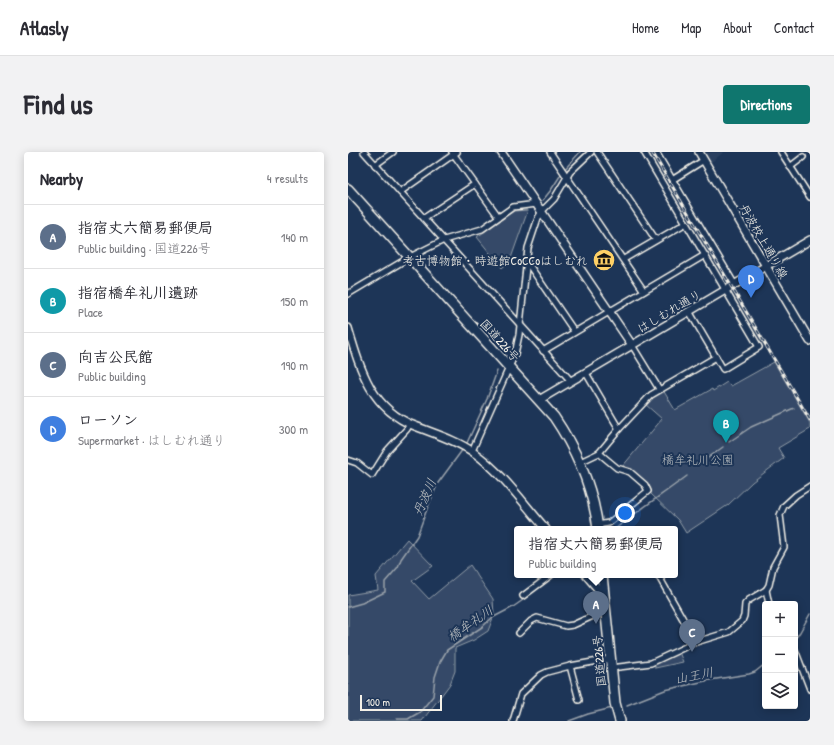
<!DOCTYPE html>
<meta charset="utf-8">
<style>
body{margin:0;font-family:"Patrick Hand","Klee One",sans-serif;background:#f2f2f3;color:#2b2b33}
.controls{position:absolute;right:12px;bottom:12px;display:grid;overflow:hidden;border-radius:4px;box-shadow:0 2px 10px #0003}
.controls button{width:36px;height:36px;display:grid;place-items:center;padding:0;border:0;border-bottom:1px solid #e1e1e2;background:#fff;color:#2b2b33;font:20px sans-serif}
.scale{position:absolute;left:12px;bottom:10px;width:82px;box-sizing:border-box;padding-left:4px;border:2px solid #f4f1e8;border-top:0;font-size:11px;line-height:14px;white-space:nowrap;color:#f4f1e8;-webkit-text-stroke:3px #1d3557;paint-order:stroke}
.you{position:absolute;left:277px;top:361px;width:14px;height:14px;margin:-10px;border:3px solid #fff;border-radius:50%;background:#1a73e8;box-shadow:0 0 0 6px #1a73e833}
.badge{display:grid;place-items:center;width:26px;height:26px;border-radius:50%;background:#0f766e;color:#fff;font-size:13px;font-weight:700}
.pin{position:absolute;translate:-50% -33px;filter:drop-shadow(0 1px 2px #0008)}
.pin::after{content:'';position:absolute;top:21px;width:14px;height:12px;background:inherit;clip-path:polygon(0 0,100% 0,50% 100%)}
.popup{position:absolute;left:166px;top:374px;width:164px;height:52px;box-sizing:border-box;display:grid;place-content:center;border-radius:4px;background:#fff;filter:drop-shadow(0 1px 3px #0005);font-size:13px;white-space:nowrap;color:#7c7c81}
.popup b{font-size:15px;color:#2b2b33}
.popup::after{content:'';position:absolute;left:50%;top:100%;margin-left:-8px;border:8px solid transparent;border-top-color:#fff}
.list{margin:0;padding:0;list-style:none}
h2{display:flex;justify-content:space-between;align-items:center;height:52px;margin:0;padding:0 16px;font-size:17px}
h2 small{font-size:13px;font-weight:400;color:#7c7c81}
.list li{display:grid;grid-template-columns:26px 1fr auto;gap:12px;align-items:center;box-sizing:border-box;height:64px;padding:0 16px;border-top:1px solid #e1e1e2}
.list b{display:block;font-size:15px;white-space:nowrap}
.list p{margin:0;font-size:13px;white-space:nowrap;color:#7c7c81}
.list em{font-size:13px;font-style:normal;color:#7c7c81}
.icon{flex:none;width:22px;height:22px;fill:none;stroke:currentColor;stroke-width:2;stroke-linecap:round;stroke-linejoin:round}
.map{position:relative;flex:none;width:462px;height:569px;overflow:hidden;border-radius:4px}
header{display:flex;align-items:center;gap:24px;box-sizing:border-box;height:56px;padding:0 20px;background:#fff;border-bottom:1px solid #e1e1e2}
header strong{font-size:19px}
nav{display:flex;gap:22px;margin-inline-start:auto;font-size:14px}
.intro{display:flex;align-items:center;justify-content:space-between;box-sizing:border-box;height:96px;padding:0 24px}
h1{margin:0;font-size:28px}
.button{padding:10px 18px;border-radius:4px;background:#0f766e;color:#fff;font-size:14px;font-weight:700}
main{display:flex;gap:24px;padding:0 24px}
aside{flex:1;background:#fff;border-radius:4px;box-shadow:0 2px 10px #0003}
.map>svg:first-child{display:block}
</style>
<header>
<strong>Atlasly</strong>
<nav><a>Home</a><a>Map</a><a>About</a><a>Contact</a></nav>
</header>
<div class="intro"><h1>Find us</h1><a class="button">Directions</a></div>
<main>
<aside>
<h2>Nearby<small>4 results</small></h2>
<ul class="list">
<li><span class="badge" style="background:#5c6f8a">A</span><div><b>指宿丈六簡易郵便局</b><p>Public building · 国道226号</p></div><em>140 m</em></li>
<li><span class="badge" style="background:#0f9aa8">B</span><div><b>指宿橋牟礼川遺跡</b><p>Place</p></div><em>150 m</em></li>
<li><span class="badge" style="background:#5c6f8a">C</span><div><b>向吉公民館</b><p>Public building</p></div><em>190 m</em></li>
<li><span class="badge" style="background:#3f7fe0">D</span><div><b>ローソン</b><p>Supermarket · はしむれ通り</p></div><em>300 m</em></li>
</ul>
</aside>
<div class="map">
<svg width="462" height="569" viewBox="0 0 462 569">
<rect width="100%" height="100%" fill="#1d3557"/>
<filter id="ink" filterUnits="userSpaceOnUse"><feTurbulence type="fractalNoise" baseFrequency=".025" numOctaves="2"/><feDisplacementMap in="SourceGraphic" scale="8" xChannelSelector="R" yChannelSelector="G"/><feConvolveMatrix kernelMatrix="1 2 1 2 8 2 1 2 1" color-interpolation-filters="sRGB"/></filter>
<g filter="url(#ink)">
<polygon fill="#2a4060" points="355,0 376,0 362,11"/>
<g fill="#354a67" stroke="#949ea8">
<polygon points="180,58 162,109 154,116 129,85 166,59"/>
<polygon points="426,210 462,271 462,277 430,296 436,306 404,330 380,353 338,381 330,368 303,342 302,335 282,318 274,315 314,267 297,252 303,246 315,238 327,258 364,237 365,239 379,230 383,234"/>
<polygon points="59,387 85,414 64,429 81,447 122,413 145,447 146,463 140,479 126,488 107,496 107,519 102,532 74,569 0,569 0,443 30,438 28,424"/>
<polygon points="331,500 335,510 307,516 307,512"/>
</g>
<g fill="none" stroke-linecap="round" stroke-linejoin="round">
<g stroke="#9aa2ab" stroke-width="1.5">
<polyline points="216,18 232,0"/>
<polyline points="195,48 203,38 214,21"/>
<polyline points="381,290 403,275 446,256"/>
<polyline points="118,293 139,247 149,219"/>
<polyline points="357,308 375,295"/>
<path d="M267,377C291,358 315,342 339,324"/>
<polyline points="178,445 208,423"/>
<polyline points="0,455 14,451 37,440 37,430 50,415 53,407 69,384 79,357 90,331 115,297"/>
<polyline points="447,487 452,480 462,462"/>
<polyline points="279,553 317,538 362,528 401,522 407,520 417,512"/>
<polyline points="49,567 60,567 72,560 85,544 87,525 92,510 99,498 134,475 144,466 165,455 175,448"/>
<polyline points="221,569 240,562 264,556"/>
</g>
<g stroke="#f4f1e8" stroke-width="8">
<g id="street">
<polyline points="16,0 223,229"/>
<polyline points="104,0 150,64"/>
<polyline points="202,0 296,139"/>
<polyline points="249,0 308,88"/>
<polyline points="296,0 411,195 375,217 341,159"/>
<polyline points="308,0 387,133"/>
<polyline points="433,0 462,45"/>
<polyline points="27,13 45,0"/>
<polyline points="442,15 455,5"/>
<polyline points="324,28 356,8"/>
<polyline points="52,40 109,0"/>
<polyline points="76,66 127,32"/>
<polyline points="276,107 338,71"/>
<polyline points="179,110 226,179"/>
<polyline points="0,142 62,105 96,88 134,77 165,55 189,52"/>
<polyline points="284,193 311,237"/>
<polyline points="195,199 357,103"/>
<polyline points="238,221 271,277"/>
<polyline points="124,299 167,202 171,183 180,96 190,66 194,59 206,47 222,20 243,0"/>
<polyline points="0,308 9,311 24,323 39,299 59,277 62,272"/>
<polyline points="232,310 251,301 271,277 303,243 368,205"/>
<polyline points="249,373 261,371 300,339 297,333 282,320 269,316 251,301"/>
<polyline points="310,423 348,490"/>
<polyline points="418,438 421,452"/>
<polyline points="175,444 203,423"/>
<polyline points="171,481 183,469 189,466 218,474 225,473 258,458"/>
<polyline points="447,498 462,537"/>
<polyline points="222,514 231,548"/>
<polyline points="263,516 303,511 348,490 381,480 394,469 396,464 397,452 401,448 418,438 421,433 425,415 436,395 432,363 436,354 448,343 462,334"/>
<polyline points="165,569 173,542 193,523 199,520 222,514 262,507"/>
</g>
</g>
<g stroke="#f4f1e8" stroke-width="10">
<g id="secondary">
<polyline points="153,0 284,193"/>
<polyline points="351,0 462,189"/>
<path d="M0,176C12,217 23,257 67,274C87,282 108,288 125,300C154,320 175,351 198,377"/>
<polyline points="191,248 462,88"/>
<polyline points="238,423 256,444"/>
</g>
</g>
<g stroke="#f4f1e8" stroke-width="12">
<g id="highway">
<path d="M0,37L206,265C229,299 245,336 250,377"/>
<polyline points="254,423 267,551 272,569"/>
</g>
</g>
<use href="#street" stroke="#1d3557" stroke-width="5"/>
<use href="#secondary" stroke="#1d3557" stroke-width="7"/>
<use href="#highway" stroke="#1d3557" stroke-width="9"/>
<g stroke="#f4f1e8" stroke-width="3">
<polyline id="rail" points="304,0 462,268"/>
</g>
<use href="#rail" stroke="#1d3557" stroke-width="1.5" stroke-dasharray="4.5" stroke-linecap="butt"/>
</g>
</g>
<defs>
<g id="museum-disc" transform="scale(1.15)"><circle r="9.5" fill="#ffd166" stroke="#1d3557"/><path d="M0-6L6-3V-2H-6V-3ZM-5-1h2V3h-2ZM-1-1h2V3h-2ZM3-1h2V3H3ZM-6 4H6V6H-6Z" fill="#111"/></g>
</defs>
<g fill-rule="evenodd">
<use href="#museum-disc" x="256" y="108"/>
</g>
<g text-anchor="middle" dominant-baseline="central" stroke-width="4" stroke-linejoin="round" paint-order="stroke">
<g font-size="12" fill="#f4f1e8" stroke="#1d3557">
<text transform="translate(416 89) rotate(60)">丹波校上通り線</text>
<text transform="translate(321 159) rotate(-31)">はしむれ通り</text>
<text transform="translate(152 188) rotate(48)">国道226号</text>
<text transform="translate(251 509) rotate(-95)">国道226号</text>
</g>
<g font-size="12" fill="#f4f1e8" stroke="#1d3557" text-anchor="end">
<text x="240" y="108">考古博物館・時遊館CoCCoはしむれ</text>
</g>
<g font-size="12" fill="#bbbfc1" stroke="#1d3557">
<text x="350" y="307">橋牟礼川公園</text>
</g>
<g font-size="13" font-style="italic" fill="#c0c3c4" stroke="#1d3557">
<text transform="translate(76 345) rotate(-66)">丹波川</text>
<text transform="translate(122 471) rotate(-35)">橋牟礼川</text>
<text transform="translate(346 523) rotate(-11)">山王川</text>
</g>
</g>
</svg>
<div class="controls">
<button>+</button>
<button>−</button>
<button><svg class="icon" aria-label="layers" viewBox="0 0 24 24"><path d="M12 4l9 5-9 5-9-5zM3 14l9 5 9-5"/></svg></button>
</div>
<div class="scale">100 m</div>
<div class="you"></div>
<div class="pin badge" style="left:248px;top:472px;background:#5c6f8a">A</div>
<div class="popup"><b>指宿丈六簡易郵便局</b>Public building</div>
<div class="pin badge" style="left:378px;top:291px;background:#0f9aa8">B</div>
<div class="pin badge" style="left:344px;top:500px;background:#5c6f8a">C</div>
<div class="pin badge" style="left:403px;top:146px;background:#3f7fe0">D</div>
</div>
</main>
